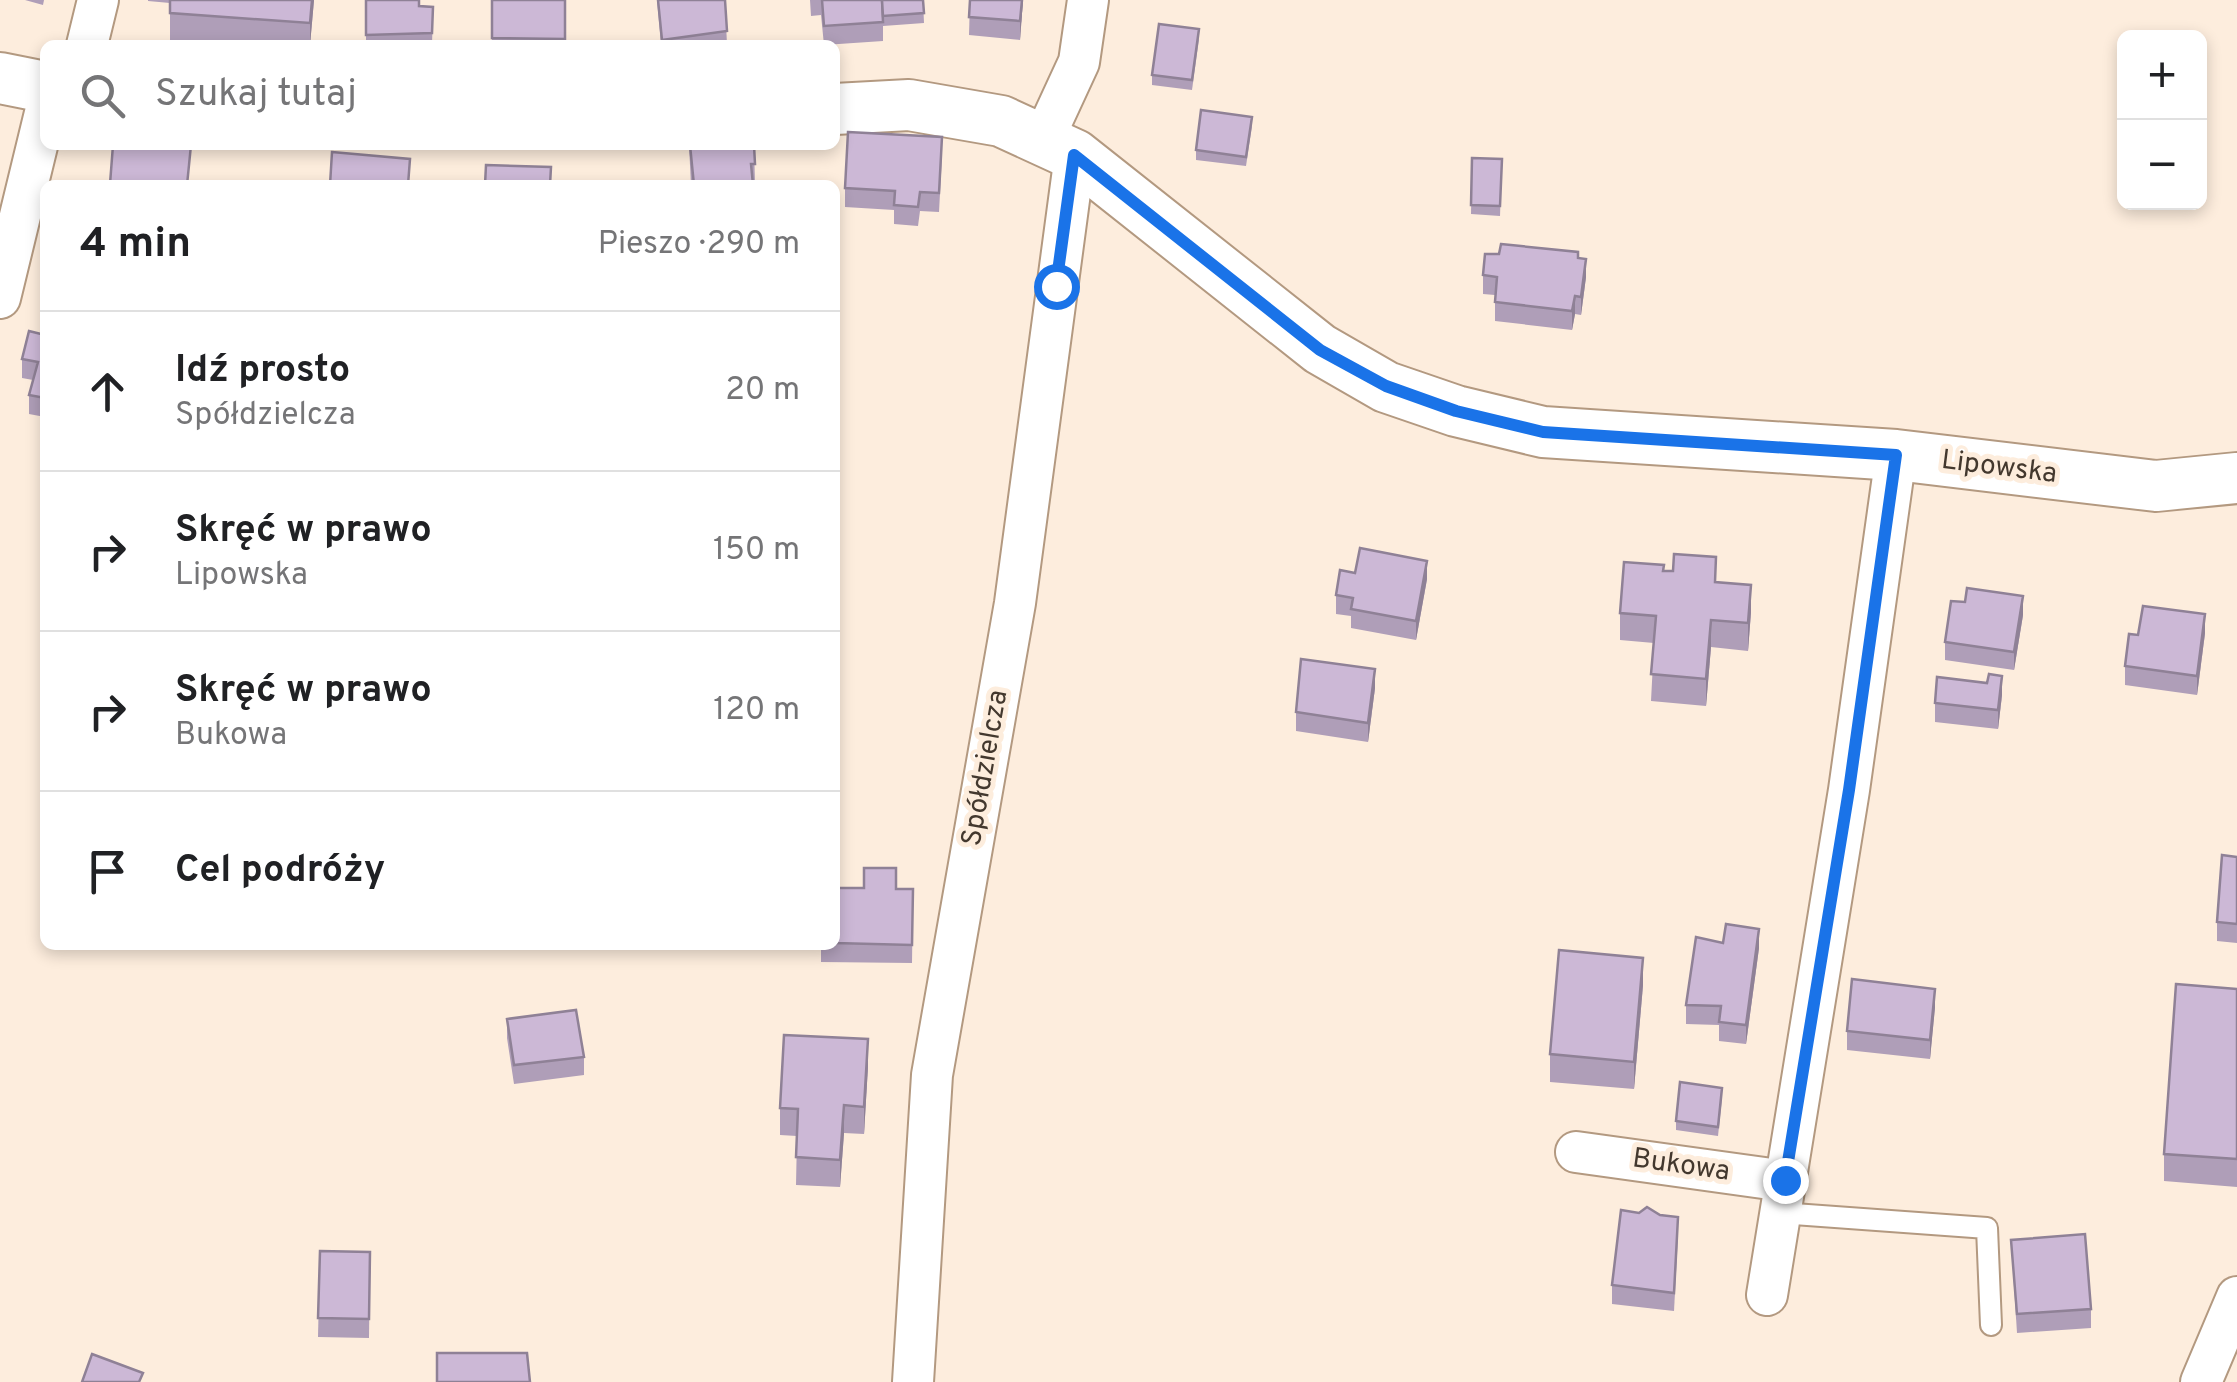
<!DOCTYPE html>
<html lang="pl">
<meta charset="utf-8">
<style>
body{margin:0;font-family:Overpass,sans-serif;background:#f2f2f2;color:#202124}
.controls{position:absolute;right:30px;top:30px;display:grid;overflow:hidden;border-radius:15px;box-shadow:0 5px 15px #0003}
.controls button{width:90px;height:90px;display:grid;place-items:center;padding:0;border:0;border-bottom:2px solid #e0e0e0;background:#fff;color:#202124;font:50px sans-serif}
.stop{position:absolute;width:30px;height:30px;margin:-22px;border:8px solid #1a73e8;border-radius:50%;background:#fff}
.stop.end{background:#1a73e8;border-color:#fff;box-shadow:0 2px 10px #0008}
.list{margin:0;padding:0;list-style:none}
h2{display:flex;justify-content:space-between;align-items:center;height:130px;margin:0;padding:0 40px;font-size:42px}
h2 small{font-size:32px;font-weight:400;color:#757577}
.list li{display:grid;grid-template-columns:65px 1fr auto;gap:30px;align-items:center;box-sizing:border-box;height:160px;padding:0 40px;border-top:2px solid #e0e0e0}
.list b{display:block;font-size:38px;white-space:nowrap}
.list p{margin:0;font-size:32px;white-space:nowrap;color:#757577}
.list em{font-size:32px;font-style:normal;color:#757577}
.icon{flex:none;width:55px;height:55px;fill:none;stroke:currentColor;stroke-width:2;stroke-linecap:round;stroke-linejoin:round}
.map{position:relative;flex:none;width:2237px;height:1382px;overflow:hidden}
.search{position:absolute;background:#fff;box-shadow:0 5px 15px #0003;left:40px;top:40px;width:800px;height:110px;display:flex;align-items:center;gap:25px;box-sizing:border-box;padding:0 35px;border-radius:15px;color:#757577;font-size:38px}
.panel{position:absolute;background:#fff;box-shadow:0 5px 15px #0003;left:40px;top:180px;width:800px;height:770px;border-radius:15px}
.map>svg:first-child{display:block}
</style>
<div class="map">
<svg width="2237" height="1382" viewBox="0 0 2237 1382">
<rect width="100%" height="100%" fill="#fdeddd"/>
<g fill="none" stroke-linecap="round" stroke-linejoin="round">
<g stroke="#b39980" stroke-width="24">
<polyline id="service" points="1780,1213 1987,1228 1991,1325"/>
</g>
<g stroke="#b39980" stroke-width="44">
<g id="minor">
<polyline points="87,45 98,0"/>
<polyline points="1043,140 1079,62 1088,0"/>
<polyline points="0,298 45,113"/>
<polyline points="1576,1152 1785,1181"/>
<polyline points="1767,1295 1849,790 1896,455"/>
<polyline points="913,1382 932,1075 1015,603 1075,155"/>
<polyline points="2201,1382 2237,1297"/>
</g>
</g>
<g stroke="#b39980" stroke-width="54">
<g id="tertiary">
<polyline points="0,78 45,87"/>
<polyline points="835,109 909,105 1001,121 1075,155 1320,349 1386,387 1456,411 1543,432 1896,455 2156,486 2237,478"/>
</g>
</g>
<use href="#service" stroke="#fff" stroke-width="20"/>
<use href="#minor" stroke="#fff" stroke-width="40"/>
<use href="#tertiary" stroke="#fff" stroke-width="50"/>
</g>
<g fill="#af9eb8">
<polygon points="25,0 44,0 43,5"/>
<polygon points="148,0 314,0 310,45 236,45 170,40 170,3 148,1"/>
<polygon points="366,0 420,0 420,6 433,7 432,45 366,45"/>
<rect x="492" y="0" width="73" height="45"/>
<polygon points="657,0 725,0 727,45 661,45"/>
<polygon points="810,0 923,0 924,23 883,26 883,41 824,45 821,15 811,16"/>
<polygon points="970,0 1023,0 1020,40 969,35"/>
<polygon points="1199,39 1192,90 1152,85 1152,75"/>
<polygon points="1252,126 1246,166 1196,160 1196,150"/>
<polygon points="689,145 754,145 755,185 691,185"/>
<polygon points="942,156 939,212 920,211 918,226 894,224 894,210 845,207 845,188"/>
<polygon points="1472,158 1502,159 1500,216 1471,214"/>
<polygon points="1578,258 1586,277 1581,315 1575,314 1572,330 1495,321 1495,295 1483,294 1483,275"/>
<polygon points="45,335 45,417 29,414 29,395 33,380 22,378 22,359"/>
<polygon points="1664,571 1716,582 1751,612 1748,651 1711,647 1706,706 1651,701 1654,643 1620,640 1620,613"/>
<polygon points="1355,573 1427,579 1416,640 1351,628 1351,616 1336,614 1336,595"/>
<polygon points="2023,615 2014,670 1945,660 1945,642"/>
<polygon points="2205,633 2197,695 2125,685 2125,666 2138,635"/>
<polygon points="1375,688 1368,742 1296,731 1296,712"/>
<polygon points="2002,695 1998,729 1935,722 1935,703"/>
<polygon points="2237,857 2237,943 2217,941 2217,922"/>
<polygon points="835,888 913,889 912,963 821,962 821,945 835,945"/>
<polygon points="1723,943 1759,948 1746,1044 1719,1041 1719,1025 1686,1024 1686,1005"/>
<polygon points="1643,985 1634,1089 1550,1082 1550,1054"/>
<polygon points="2237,989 2237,1187 2164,1181 2164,1154"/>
<polygon points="1935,1007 1930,1059 1847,1050 1847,1031"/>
<polygon points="507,1019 584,1057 584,1075 514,1084 507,1038"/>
<polygon points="868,1066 864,1134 844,1133 840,1187 796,1185 797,1136 780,1135 780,1108"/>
<polygon points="1722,1098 1718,1136 1676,1130 1676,1121"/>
<polygon points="1678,1236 1674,1311 1612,1304 1612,1285"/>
<polygon points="2011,1240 2091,1309 2091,1328 2017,1333"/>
<polygon points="320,1251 370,1252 369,1338 318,1337"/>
</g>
<g fill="#8f8196">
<polygon points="312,0 314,0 310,45 310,23"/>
<polygon points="1022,0 1023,0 1020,40 1020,21"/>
<polygon points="1586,259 1586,277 1581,315 1581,297"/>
<polygon points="1575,296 1575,314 1572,330 1572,311"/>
<polygon points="1427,561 1427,579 1416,640 1416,621"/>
<polygon points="1751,585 1751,612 1748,651 1748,623"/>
<polygon points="2023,596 2023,615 2014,670 2014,652"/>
<polygon points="2205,614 2205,633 2197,695 2197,676"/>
<polygon points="1711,620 1711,647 1706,706 1706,679"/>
<polygon points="1375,669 1375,688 1368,742 1368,723"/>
<polygon points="2002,676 2002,695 1998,729 1998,710"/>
<polygon points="1759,929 1759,948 1746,1044 1746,1025"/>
<polygon points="1643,958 1643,985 1634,1089 1634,1062"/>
<polygon points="1935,989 1935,1007 1930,1059 1930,1040"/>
<polygon points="868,1039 868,1066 864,1134 864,1107"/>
<polygon points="844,1105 844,1133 840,1187 840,1160"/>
</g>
<g fill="#ccb8d6" stroke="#8f8196" stroke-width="2.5">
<polygon points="170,0 312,0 310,23 170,13"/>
<polygon points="366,0 419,0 419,6 433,7 432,33 366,35"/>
<polygon points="492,0 565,0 565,39 492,38"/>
<polygon points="658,0 725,0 727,31 662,40"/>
<polygon points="822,0 882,0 883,22 824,26"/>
<polygon points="882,0 923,0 924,13 883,16"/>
<polygon points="970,0 1022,0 1020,21 969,17"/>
<polygon points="1159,24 1199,29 1192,80 1152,75"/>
<polygon points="1201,110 1252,117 1246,157 1196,150"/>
<polygon points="848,132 942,137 939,193 920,192 918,207 894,205 895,191 845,188"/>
<polygon points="113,145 191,145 187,185 110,184"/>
<polygon points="690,145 754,145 755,164 751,164 753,185 694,185"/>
<polygon points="332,152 410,159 408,185 330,185"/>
<polygon points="1472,158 1502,159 1500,206 1471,205"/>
<polygon points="486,165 551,167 550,185 485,185"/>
<polygon points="1501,244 1578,252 1578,258 1586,259 1581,297 1575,296 1572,311 1495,302 1497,277 1483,275 1485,254 1499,254"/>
<polygon points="29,331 45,335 45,398 29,395 38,362 22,359"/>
<polygon points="1360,548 1427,561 1416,621 1351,609 1353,598 1336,595 1340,570 1355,573"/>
<polygon points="1674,554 1716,557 1715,582 1751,585 1748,623 1711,620 1706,679 1651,674 1656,616 1620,613 1624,562 1664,565 1663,571 1673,571"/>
<polygon points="1967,588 2023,596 2014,652 1945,642 1951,601 1965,602"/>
<polygon points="2143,606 2205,614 2197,676 2125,666 2129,634 2138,635"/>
<polygon points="1301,659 1375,669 1368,723 1296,712"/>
<polygon points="1989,674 2002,676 1998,710 1935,703 1937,677 1987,683"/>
<polygon points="2222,855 2237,857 2237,924 2217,922"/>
<polygon points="864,868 896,868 896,889 913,889 912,945 835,943 835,888 864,888"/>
<polygon points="1726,924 1759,929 1746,1025 1719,1022 1721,1006 1686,1005 1696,937 1723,943"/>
<polygon points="1559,950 1643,958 1634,1062 1550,1054"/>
<polygon points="1852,979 1935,989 1930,1040 1847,1031"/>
<polygon points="2176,984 2237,989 2237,1159 2164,1154"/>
<polygon points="576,1010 584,1057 514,1065 507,1019"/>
<polygon points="784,1035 868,1039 864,1107 844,1105 840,1160 796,1157 798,1109 780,1108"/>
<polygon points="1680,1082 1722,1088 1718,1127 1676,1121"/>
<polygon points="1647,1207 1660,1215 1678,1217 1674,1293 1612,1285 1621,1210 1639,1213"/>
<polygon points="2085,1234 2091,1309 2017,1314 2011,1240"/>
<polygon points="320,1251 370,1252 369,1319 318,1318"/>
<polygon points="437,1353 527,1353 530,1382 437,1382"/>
<polygon points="92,1354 143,1373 139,1382 82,1382"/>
</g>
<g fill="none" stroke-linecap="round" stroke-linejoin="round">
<polyline stroke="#1a73e8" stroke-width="12" points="1056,286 1074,155 1320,350 1386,386 1456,411 1543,432 1896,455 1849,790 1785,1180"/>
</g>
<g text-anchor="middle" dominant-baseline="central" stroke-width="10" stroke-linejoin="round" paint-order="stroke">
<g font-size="28" fill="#43382e" stroke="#fdeddd">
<text transform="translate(1999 468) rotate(7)">Lipowska</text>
<text transform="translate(986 768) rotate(-80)">Spółdzielcza</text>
<text transform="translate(1681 1166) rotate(8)">Bukowa</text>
</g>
</g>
</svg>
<div class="controls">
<button>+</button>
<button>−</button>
</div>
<div class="stop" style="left:1056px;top:286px"></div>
<div class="stop end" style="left:1785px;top:1180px"></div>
<div class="search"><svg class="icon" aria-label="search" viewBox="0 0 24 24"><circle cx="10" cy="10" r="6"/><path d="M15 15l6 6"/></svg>Szukaj tutaj</div>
<section class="panel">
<h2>4 min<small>Pieszo · 290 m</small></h2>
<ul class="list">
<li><svg class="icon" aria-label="ahead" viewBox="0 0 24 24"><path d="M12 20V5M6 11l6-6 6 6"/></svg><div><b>Idź prosto</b><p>Spółdzielcza</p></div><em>20 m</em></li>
<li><svg class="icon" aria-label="right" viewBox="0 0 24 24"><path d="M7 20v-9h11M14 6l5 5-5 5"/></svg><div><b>Skręć w prawo</b><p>Lipowska</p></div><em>150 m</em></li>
<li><svg class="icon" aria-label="right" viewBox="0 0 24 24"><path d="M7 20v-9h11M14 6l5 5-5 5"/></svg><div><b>Skręć w prawo</b><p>Bukowa</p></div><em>120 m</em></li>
<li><svg class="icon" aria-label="arrive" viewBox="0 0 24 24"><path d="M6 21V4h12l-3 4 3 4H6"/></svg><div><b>Cel podróży</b></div></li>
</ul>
</section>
</div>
